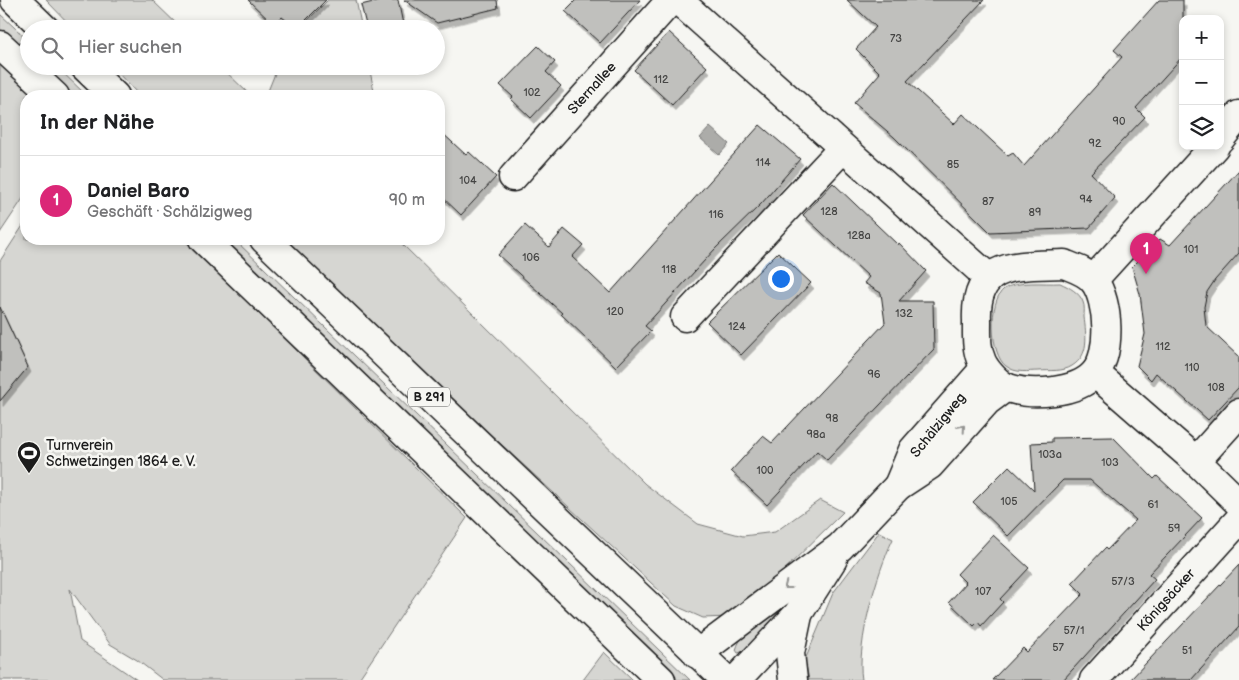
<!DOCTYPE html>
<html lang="de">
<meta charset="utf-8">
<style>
body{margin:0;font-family:"Balsamiq Sans",sans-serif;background:#f6f6f6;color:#202124}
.controls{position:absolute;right:15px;top:15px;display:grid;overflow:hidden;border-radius:10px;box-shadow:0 2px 8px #0003}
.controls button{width:45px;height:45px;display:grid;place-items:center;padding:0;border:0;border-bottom:1px solid #e0e0e0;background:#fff;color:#202124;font:25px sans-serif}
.you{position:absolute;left:780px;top:278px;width:18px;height:18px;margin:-12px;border:4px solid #fff;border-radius:50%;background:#1a73e8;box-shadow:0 0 0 8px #1a73e833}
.badge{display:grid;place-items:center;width:32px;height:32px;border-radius:50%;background:#db2777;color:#fff;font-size:16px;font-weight:700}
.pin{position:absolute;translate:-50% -41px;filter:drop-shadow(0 1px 2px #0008)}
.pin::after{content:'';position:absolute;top:26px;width:18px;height:15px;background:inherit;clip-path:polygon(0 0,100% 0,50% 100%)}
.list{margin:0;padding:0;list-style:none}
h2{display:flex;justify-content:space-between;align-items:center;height:65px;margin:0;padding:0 20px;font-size:21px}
h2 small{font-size:16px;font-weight:400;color:#757577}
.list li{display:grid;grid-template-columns:32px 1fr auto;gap:15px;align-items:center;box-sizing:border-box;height:90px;padding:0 20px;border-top:1px solid #e0e0e0}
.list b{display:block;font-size:19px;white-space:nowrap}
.list p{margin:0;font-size:16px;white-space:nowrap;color:#757577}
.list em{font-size:16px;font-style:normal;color:#757577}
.icon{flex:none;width:28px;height:28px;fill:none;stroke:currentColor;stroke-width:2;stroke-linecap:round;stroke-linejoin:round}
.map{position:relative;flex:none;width:1239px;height:680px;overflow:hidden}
.search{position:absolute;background:#fff;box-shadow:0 2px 8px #0003;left:20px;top:20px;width:425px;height:55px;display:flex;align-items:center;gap:12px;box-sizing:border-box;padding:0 18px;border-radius:28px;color:#757577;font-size:19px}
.panel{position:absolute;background:#fff;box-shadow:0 2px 8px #0003;left:20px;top:90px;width:425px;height:155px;border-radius:20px}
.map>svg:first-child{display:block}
</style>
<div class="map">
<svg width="1239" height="680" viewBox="0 0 1239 680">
<defs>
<filter id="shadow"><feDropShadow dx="3" dy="5.5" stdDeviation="0" flood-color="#0004"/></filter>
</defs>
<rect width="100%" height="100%" fill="#f6f6f2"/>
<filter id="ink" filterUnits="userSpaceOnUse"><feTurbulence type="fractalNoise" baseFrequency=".02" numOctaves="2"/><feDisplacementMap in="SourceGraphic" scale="10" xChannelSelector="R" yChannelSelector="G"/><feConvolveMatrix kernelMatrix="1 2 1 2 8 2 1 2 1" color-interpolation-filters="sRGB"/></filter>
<g filter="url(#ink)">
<g fill="#d6d6d2" stroke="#797977">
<polygon points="46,0 152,0 182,29 74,29"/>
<polygon points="328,0 356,0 362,29 299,29"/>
<polygon points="0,14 29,41 29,63 0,35"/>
<polygon points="0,55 39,96 26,96 26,194 0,233"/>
<polygon points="32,66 56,66 87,96 63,96"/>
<polygon points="111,66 220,66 251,96 140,96"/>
<polygon points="278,66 369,66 375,96 266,96"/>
<polygon points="26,221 26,239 183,239 467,518 358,680 163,680 137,660 110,644 70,589 80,641 137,680 0,680 0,261"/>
<polygon points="209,239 234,239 690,680 664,680"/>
<polygon points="284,239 397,239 645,484 698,524 743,536 775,532 820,500 843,512 765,589 729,617 703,618 676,606 371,324"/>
<path d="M1060,283C1069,287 1080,293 1083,302C1085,306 1084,313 1084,317C1086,335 1090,355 1072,366C1063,372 1050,370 1039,371C1028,371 1016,374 1006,366C990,355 988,301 1004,289C1018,280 1044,284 1060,283Z"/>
<path d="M879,532L893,539C877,573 856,643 862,680H809L805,660L833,593Z"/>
<path d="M799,595L745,651L738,653L736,650C743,624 778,610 799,595Z"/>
<polygon points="604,652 633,680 583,680"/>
</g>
<polygon fill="#acaca9" stroke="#727271" points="710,127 729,144 719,155 700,138"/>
<g fill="#c0c0bd" stroke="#1c1c1c" filter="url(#shadow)">
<polygon points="248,0 326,0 297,29 282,17 274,25"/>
<polygon points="381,0 398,0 404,29 367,29 361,5"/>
<polygon points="404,0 497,0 498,8 437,23"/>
<polygon points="576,0 640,0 600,43 565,11"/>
<polygon points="847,0 984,0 907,81 954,124 963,114 1008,156 1013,153 1024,166 1122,57 1114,50 1159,0 1183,0 1183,56 1136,108 1145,117 1091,173 1115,198 1089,228 990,232 894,137 854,103 880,73 856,49 876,27"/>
<polygon points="669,32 707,67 672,105 634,70"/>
<polygon points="538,46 555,62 546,72 561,86 531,118 511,99 513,97 500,85"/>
<polygon points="760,125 800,159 762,203 715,249 645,326 651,331 616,367 561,314 562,313 498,255 525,225 549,247 564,229 583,245 572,257 610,293"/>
<polygon points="439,130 466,155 469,152 496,177 461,215 439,194"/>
<polygon points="1239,170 1239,253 1215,280 1207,292 1204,307 1206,326 1239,357 1239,387 1208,420 1156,373 1151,380 1137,366 1145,334 1140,294 1132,267 1160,239 1170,245"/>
<polygon points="833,183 898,245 899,243 926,271 899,301 933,301 934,349 827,460 817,451 767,505 731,471 763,436 772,443 885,323 881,293 864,283 869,277 803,215"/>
<polygon points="778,252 811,283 741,355 707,322"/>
<polygon points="0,307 28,367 0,401"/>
<polygon points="1113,437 1154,479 1157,476 1202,518 1149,574 1155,579 1063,680 992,680 1023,648 1027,652 1083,594 1072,583 1105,548 1107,550 1136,520 1090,480 1063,480 1008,536 973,502 1009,466 1034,490 1031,443 1052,442 1052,438"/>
<polygon points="993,535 1029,568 1000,599 1003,602 981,626 978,622 974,626 949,602 966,583 957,574"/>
<polygon points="1239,565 1239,627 1191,680 1130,680"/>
</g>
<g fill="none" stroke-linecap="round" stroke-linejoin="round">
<g stroke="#1c1c1c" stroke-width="31">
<g id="minor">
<polyline points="678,0 989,278"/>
<polyline points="0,45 55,96"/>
<polyline points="1220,139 1239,115"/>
<polyline points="513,177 671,0"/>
<polyline points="203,239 661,680"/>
<path d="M1064,264C1074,268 1087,272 1094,281C1109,301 1112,354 1094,374C1076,393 1032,396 1008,388C999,385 986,371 982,362C976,349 977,335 977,321C974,260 1018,266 1064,264Z"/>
<polyline points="1093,280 1215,146"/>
<polyline points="685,317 842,149"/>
<polyline points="1095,373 1196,461 1239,503"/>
<polyline points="1196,461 1239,413"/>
<polyline points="898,486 913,450 985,368"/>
<polyline points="697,654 840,547 898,486 930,465 987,401 1006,387"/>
<polyline points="736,680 798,614 833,559"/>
<polyline points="793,680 790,653 798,615"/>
<polyline points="1094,680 1239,520"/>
</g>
</g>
<g stroke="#1c1c1c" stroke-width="31">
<g id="major">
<polyline points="15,0 45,29"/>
<polyline points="84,66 115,96"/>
<polyline points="264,239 726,680"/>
</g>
</g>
<use href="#minor" stroke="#f6f6f2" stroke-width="28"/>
<use href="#major" stroke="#f6f6f2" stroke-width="28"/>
</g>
<defs><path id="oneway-chevron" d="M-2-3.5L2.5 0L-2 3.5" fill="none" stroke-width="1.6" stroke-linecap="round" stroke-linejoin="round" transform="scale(1.25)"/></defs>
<g stroke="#949492">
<use href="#oneway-chevron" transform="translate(962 428) rotate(-49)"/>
<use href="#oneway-chevron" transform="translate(787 586) rotate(143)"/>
</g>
</g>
<defs>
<g id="stadium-pin" transform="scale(1.25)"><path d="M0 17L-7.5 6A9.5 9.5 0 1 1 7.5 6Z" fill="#1c1c1c" stroke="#f6f6f2"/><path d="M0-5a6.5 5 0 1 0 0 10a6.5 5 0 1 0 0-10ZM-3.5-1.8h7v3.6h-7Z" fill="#fff"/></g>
</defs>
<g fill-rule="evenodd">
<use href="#stadium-pin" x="29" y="453"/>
</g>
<g text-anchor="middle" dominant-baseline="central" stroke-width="5" stroke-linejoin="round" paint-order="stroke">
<g font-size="11" fill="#454544">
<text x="896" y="38">73</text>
<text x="661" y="79">112</text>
<text x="532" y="92">102</text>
<text x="1119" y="121">90</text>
<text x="1095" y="143">92</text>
<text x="763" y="162">114</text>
<text x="953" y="164">85</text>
<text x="468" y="180">104</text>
<text x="1086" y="199">94</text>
<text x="988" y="201">87</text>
<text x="829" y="211">128</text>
<text x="1035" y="212">89</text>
<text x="716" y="214">116</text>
<text x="859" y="235">128a</text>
<text x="1191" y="249">101</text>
<text x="531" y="257">106</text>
<text x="669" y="269">118</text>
<text x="615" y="311">120</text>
<text x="904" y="313">132</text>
<text x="737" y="326">124</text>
<text x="1163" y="346">112</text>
<text x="1192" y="367">110</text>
<text x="874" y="374">96</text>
<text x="1216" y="387">108</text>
<text x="832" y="418">98</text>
<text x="816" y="434">98a</text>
<text x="1050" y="454">103a</text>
<text x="1110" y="462">103</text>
<text x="765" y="470">100</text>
<text x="1009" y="501">105</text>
<text x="1153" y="504">61</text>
<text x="1174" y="528">59</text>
<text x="1123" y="581">57/3</text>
<text x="983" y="591">107</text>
<text x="1074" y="630">57/1</text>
<text x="1058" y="647">57</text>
<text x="1187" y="650">51</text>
</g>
<rect fill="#f6f6f2" stroke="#5d5d5c" stroke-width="1" x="408" y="387.5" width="42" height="19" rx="4"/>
<g font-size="12" font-weight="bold" fill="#1c1c1c">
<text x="429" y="397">B 291</text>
</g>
<g font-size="14" fill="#1c1c1c" stroke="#f6f6f2">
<text transform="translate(592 88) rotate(-48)">Sternallee</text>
<text transform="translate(938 425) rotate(-51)">Schälzigweg</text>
<text transform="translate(1166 600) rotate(-48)">Königsäcker</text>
</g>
<g font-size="14" fill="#1c1c1c" stroke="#f6f6f2" text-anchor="start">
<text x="46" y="445">Turnverein<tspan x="46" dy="16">Schwetzingen 1864 e. V.</tspan></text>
</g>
</g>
</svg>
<div class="controls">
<button>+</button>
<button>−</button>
<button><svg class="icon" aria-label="layers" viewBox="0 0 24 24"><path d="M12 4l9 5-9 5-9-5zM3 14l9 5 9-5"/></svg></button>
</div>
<div class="you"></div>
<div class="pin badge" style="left:1146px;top:274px">1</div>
<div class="search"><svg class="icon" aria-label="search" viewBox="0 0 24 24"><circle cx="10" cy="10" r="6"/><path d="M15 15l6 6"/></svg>Hier suchen</div>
<section class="panel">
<h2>In der Nähe<small></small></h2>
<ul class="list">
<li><span class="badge">1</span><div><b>Daniel Baro</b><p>Geschäft · Schälzigweg</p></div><em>90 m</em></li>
</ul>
</section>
</div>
